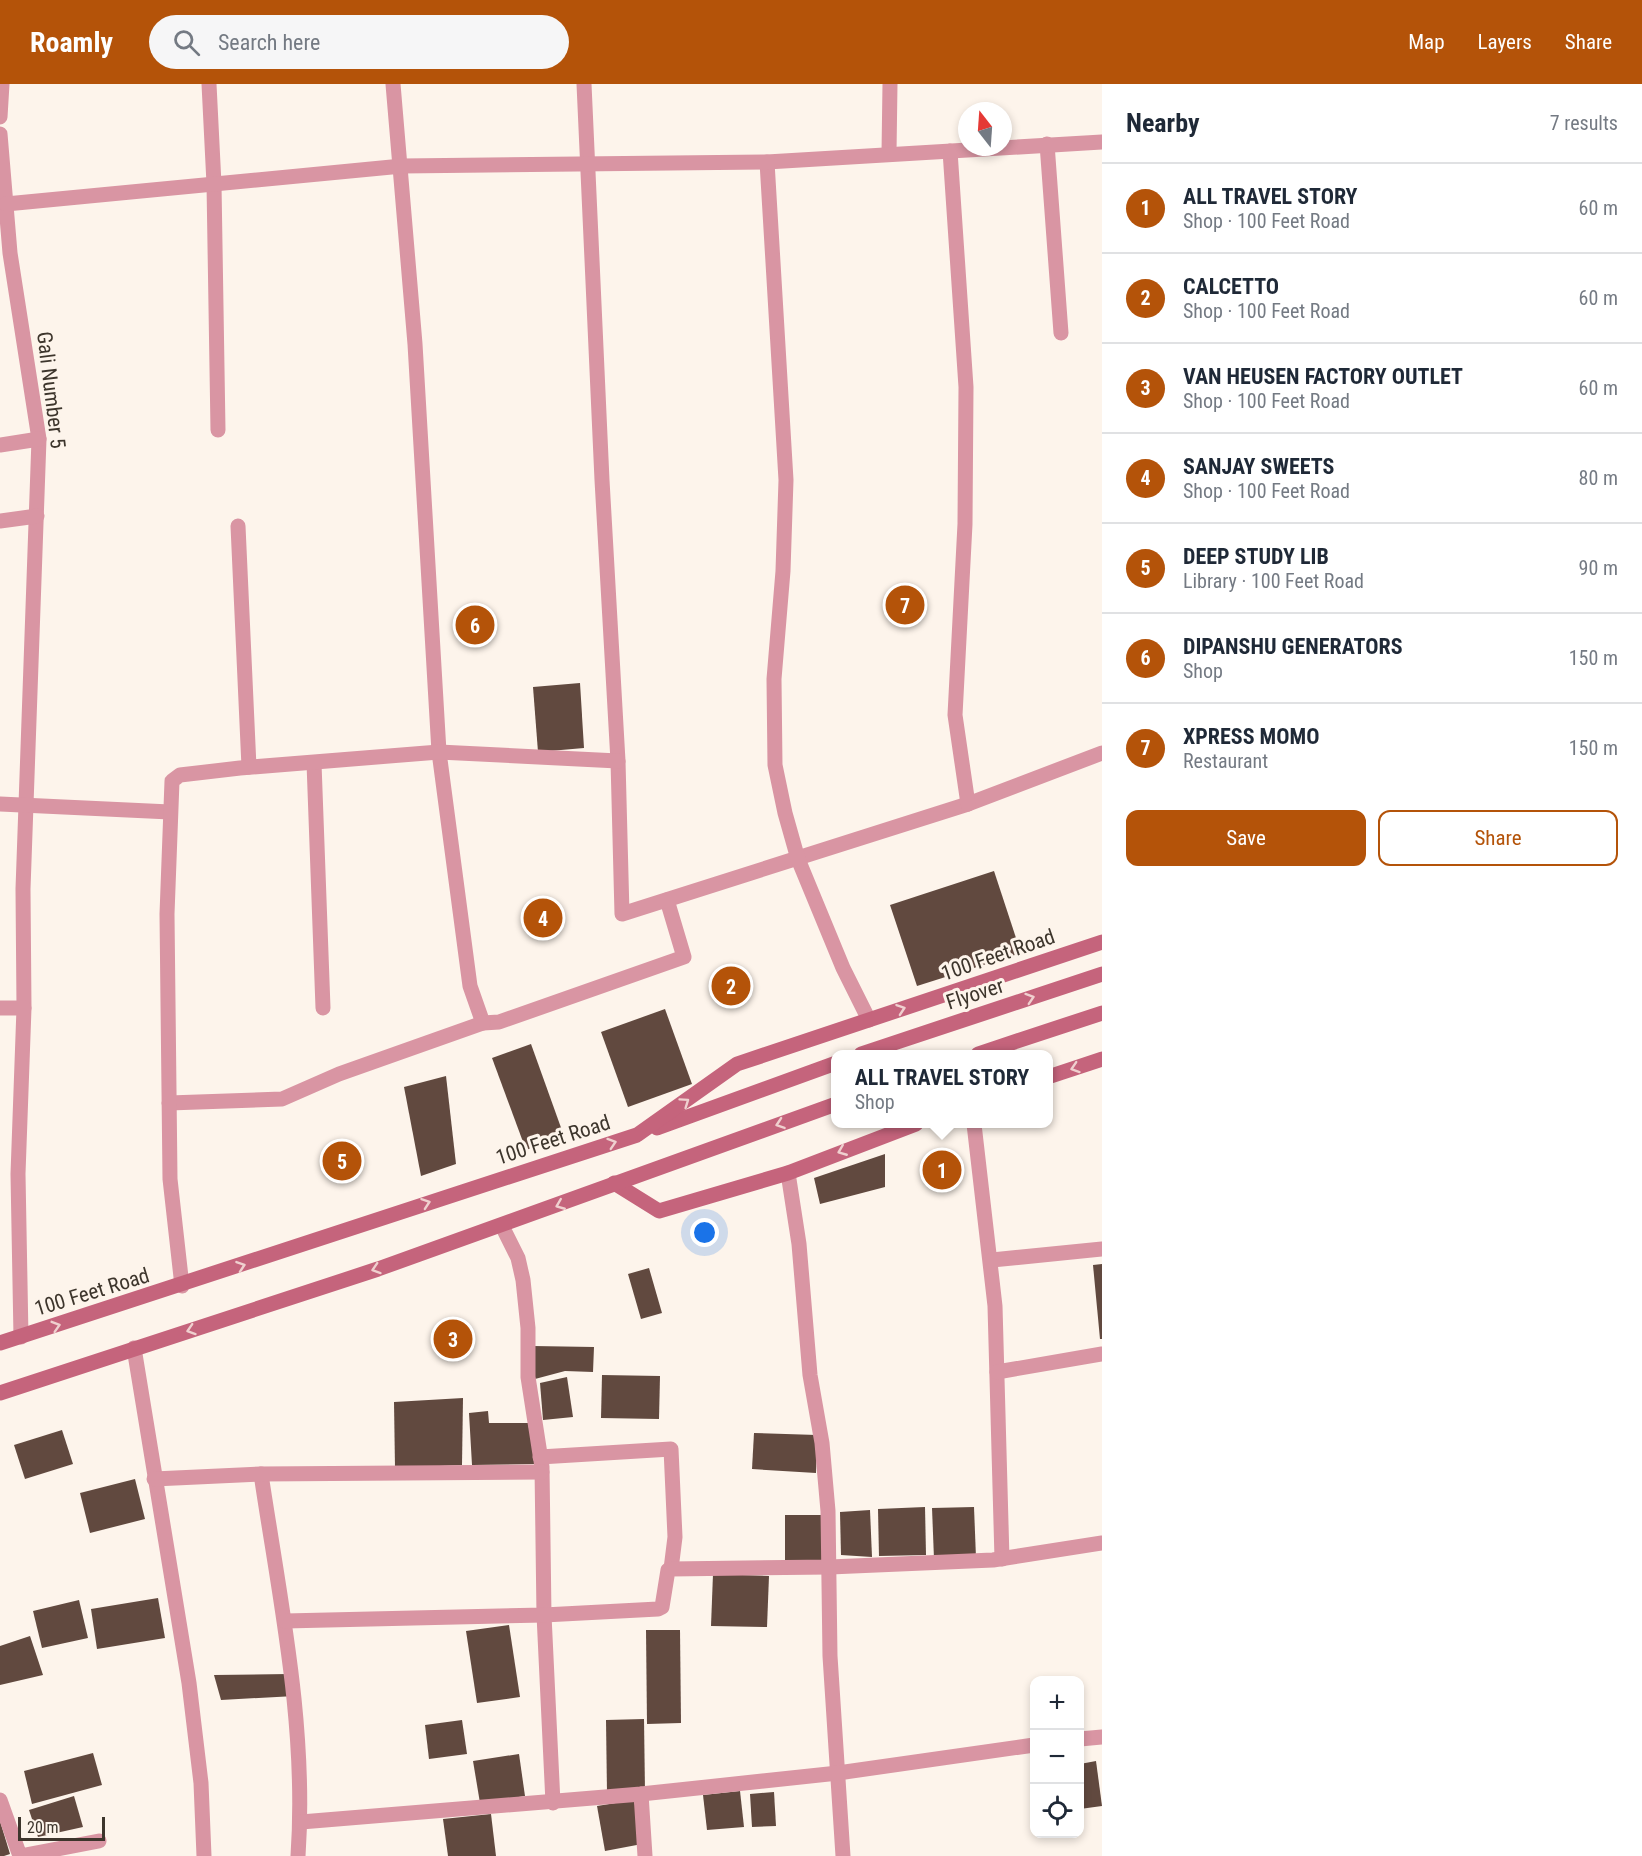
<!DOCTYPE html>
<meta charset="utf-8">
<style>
body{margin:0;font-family:"Roboto Condensed",sans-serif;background:#f6f6f7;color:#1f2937}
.controls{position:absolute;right:18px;bottom:18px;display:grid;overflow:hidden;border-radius:12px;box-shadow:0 3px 9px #0003}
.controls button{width:54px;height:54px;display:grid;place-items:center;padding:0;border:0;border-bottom:2px solid #e0e1e3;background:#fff;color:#1f2937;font:30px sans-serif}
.compass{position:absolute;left:958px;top:18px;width:54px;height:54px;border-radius:50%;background:#fff;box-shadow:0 3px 9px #0003;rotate:343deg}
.scale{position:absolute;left:18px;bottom:15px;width:87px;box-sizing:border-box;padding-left:6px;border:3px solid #3d352c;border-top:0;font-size:16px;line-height:21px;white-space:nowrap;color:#3d352c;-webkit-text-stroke:4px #fdf4eb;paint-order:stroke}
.you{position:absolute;left:705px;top:1149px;width:21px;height:21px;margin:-15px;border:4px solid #fff;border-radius:50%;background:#1a73e8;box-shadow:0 0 0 9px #1a73e833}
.badge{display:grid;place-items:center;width:39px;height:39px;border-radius:50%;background:#b45309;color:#fff;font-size:20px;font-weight:700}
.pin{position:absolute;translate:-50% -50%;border:3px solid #fff;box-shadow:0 2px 6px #0006}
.popup{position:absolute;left:831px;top:966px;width:222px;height:78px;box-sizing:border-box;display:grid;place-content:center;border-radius:12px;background:#fff;filter:drop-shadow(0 2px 4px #0005);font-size:20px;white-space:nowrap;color:#747a83}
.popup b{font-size:22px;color:#1f2937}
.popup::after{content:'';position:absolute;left:50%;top:100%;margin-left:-12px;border:12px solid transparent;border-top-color:#fff}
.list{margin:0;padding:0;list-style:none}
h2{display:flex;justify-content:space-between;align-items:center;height:78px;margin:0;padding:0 24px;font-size:26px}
h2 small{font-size:20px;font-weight:400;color:#747a83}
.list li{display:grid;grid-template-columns:39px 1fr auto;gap:18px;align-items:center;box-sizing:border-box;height:90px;padding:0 24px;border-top:2px solid #e0e1e3}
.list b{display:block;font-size:22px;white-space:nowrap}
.list p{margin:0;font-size:20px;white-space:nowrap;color:#747a83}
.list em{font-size:20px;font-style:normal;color:#747a83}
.actions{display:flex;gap:12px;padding:18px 24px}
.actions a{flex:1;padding:14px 0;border:2px solid #b45309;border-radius:12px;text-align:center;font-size:21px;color:#b45309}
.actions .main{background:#b45309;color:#fff}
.icon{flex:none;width:33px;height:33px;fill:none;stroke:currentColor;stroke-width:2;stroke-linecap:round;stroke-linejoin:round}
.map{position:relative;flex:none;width:1102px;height:1772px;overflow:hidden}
header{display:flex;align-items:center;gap:36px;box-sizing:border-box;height:84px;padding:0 30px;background:#b45309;color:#fff}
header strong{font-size:28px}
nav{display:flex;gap:33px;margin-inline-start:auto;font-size:21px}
.search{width:420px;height:54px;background:#f6f6f7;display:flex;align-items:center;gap:15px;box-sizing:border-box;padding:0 21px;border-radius:33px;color:#747a83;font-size:22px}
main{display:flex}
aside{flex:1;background:#fff}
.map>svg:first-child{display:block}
</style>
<header>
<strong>Roamly</strong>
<div class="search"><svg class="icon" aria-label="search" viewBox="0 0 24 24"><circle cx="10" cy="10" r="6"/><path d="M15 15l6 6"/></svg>Search here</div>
<nav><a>Map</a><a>Layers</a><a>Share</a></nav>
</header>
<main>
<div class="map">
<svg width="1102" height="1772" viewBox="0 0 1102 1772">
<rect width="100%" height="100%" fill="#fdf4eb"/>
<g fill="#61493f">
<polygon points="580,599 584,664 538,668 533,603"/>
<polygon points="994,787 1021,869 917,902 890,821"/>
<polygon points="665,925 692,1000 628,1023 601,948"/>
<polygon points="531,960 564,1052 526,1066 492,974"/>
<polygon points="446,992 456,1080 421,1092 404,1003"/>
<polygon points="885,1070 885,1103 820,1120 814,1094"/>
<polygon points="1102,1180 1102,1255 1100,1255 1093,1181"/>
<polygon points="649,1184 662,1229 641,1235 628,1190"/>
<polygon points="533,1262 594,1263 593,1288 565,1287 535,1295"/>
<polygon points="602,1291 660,1292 659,1335 601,1334"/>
<polygon points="567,1293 573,1333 543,1336 540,1299"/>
<polygon points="463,1314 462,1381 395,1384 394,1318"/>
<polygon points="488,1327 489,1339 528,1339 536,1380 472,1381 469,1329"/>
<polygon points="62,1346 73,1380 25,1395 14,1361"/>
<polygon points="754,1349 817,1351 816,1389 752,1385"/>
<polygon points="135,1395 145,1435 90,1449 80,1409"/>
<polygon points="925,1423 926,1471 879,1472 878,1425"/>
<polygon points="974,1423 976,1474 934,1475 932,1424"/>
<polygon points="870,1426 872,1473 841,1471 840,1428"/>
<rect x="785" y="1431" width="38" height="47"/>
<polygon points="713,1490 769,1492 767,1543 711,1542"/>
<polygon points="158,1514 165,1554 97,1565 91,1525"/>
<polygon points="79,1516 88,1554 42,1564 33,1527"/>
<polygon points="509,1541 520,1613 477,1619 466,1547"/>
<polygon points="646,1546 680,1546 681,1639 647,1640"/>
<polygon points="30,1552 43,1591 0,1601 0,1562"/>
<polygon points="289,1590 295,1612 221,1616 214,1591"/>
<polygon points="644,1635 645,1708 607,1709 606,1636"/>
<polygon points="462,1636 467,1670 429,1675 425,1641"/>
<polygon points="93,1669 102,1701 32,1720 24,1687"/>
<polygon points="519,1670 525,1712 480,1719 473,1677"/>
<polygon points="1096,1677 1102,1722 1080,1725 1080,1680"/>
<polygon points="740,1707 744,1743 707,1746 703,1711"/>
<polygon points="774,1708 776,1742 752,1743 750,1710"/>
<polygon points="74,1712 83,1743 38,1753 29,1726"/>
<polygon points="634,1716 642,1760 605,1767 597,1722"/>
<polygon points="491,1730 496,1772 448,1772 443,1735"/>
<polygon points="0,1737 10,1770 4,1772 0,1772"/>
</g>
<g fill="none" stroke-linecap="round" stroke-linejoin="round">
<g stroke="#d995a3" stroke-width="15">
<polyline points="209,0 214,100 218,346"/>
<polyline points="393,0 415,260 439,668 470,902 483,939 499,938 684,873 667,816"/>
<polyline points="584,0 602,396 618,677 622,830 968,720 1102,669"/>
<polyline points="0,33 2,0"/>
<polyline points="0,50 10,169 39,355 23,805 24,924 18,1090 21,1253"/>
<polyline points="1047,60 1061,249"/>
<polyline points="950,67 966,303 965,440 955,631 968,720"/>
<polyline points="889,69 890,0"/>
<polyline points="767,78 786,396 783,487 774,595 775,681 785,729 798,775 843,884 869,936"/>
<polyline points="6,120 402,82 767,78 1102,58"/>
<polyline points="0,361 39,355"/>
<polyline points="0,437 37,432"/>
<polyline points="238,442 249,683"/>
<polyline points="314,679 323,924"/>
<polyline points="0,720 170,728"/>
<polyline points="0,924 24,924"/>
<polyline points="169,1019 282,1015 339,990 483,939"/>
<polyline points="974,1040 995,1222 1002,1475"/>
<polyline points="788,1089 799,1160 810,1291 822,1359 828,1427 830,1572 843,1772"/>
<polyline points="502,1142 518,1174 523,1196 528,1244 528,1293 542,1383 544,1531 553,1719"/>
<polyline points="992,1176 1102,1165"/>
<polyline points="182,1202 170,1095 167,830 172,697 180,691 240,684 439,668 618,677"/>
<polyline points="134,1264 189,1599 201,1699 204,1772"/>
<polyline points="997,1288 1102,1270"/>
<polyline points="540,1373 671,1365 675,1453 671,1485"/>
<path d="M261,1390C280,1517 307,1642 298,1772"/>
<polyline points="154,1395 261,1390 542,1388"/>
<polyline points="285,1537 544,1531 658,1525 662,1523 668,1486 671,1485 830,1483 993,1476 1102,1459"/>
<polyline points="1080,1655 1102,1653"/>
<polyline points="641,1710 645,1772"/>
<polyline points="0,1716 20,1772 99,1757"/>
<polyline points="301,1738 641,1710 838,1689 1034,1661"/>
</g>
<g stroke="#c5647c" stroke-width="15">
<polyline points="861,970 1102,890"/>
<polyline points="978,970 1102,929"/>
<polyline points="1048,993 1102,975"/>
<polyline points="657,1044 836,979"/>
<polyline points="614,1099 659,1127 788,1089 916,1040"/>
<polyline points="0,1259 637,1051 737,980 1102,858"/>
<polyline points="0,1309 378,1185 836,1020"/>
</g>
</g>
<defs><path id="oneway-chevron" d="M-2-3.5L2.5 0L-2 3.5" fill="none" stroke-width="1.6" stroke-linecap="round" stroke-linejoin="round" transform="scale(1.5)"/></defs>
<g stroke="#efd0cf">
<use href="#oneway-chevron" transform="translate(1030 914) rotate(-18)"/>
<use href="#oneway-chevron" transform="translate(901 925) rotate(-19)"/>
<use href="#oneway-chevron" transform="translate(1075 984) rotate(162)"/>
<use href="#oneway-chevron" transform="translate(685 1018) rotate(-35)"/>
<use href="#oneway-chevron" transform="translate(780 1040) rotate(161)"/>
<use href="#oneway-chevron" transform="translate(612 1059) rotate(-18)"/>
<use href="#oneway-chevron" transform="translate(842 1067) rotate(158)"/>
<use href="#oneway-chevron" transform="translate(426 1119) rotate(-19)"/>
<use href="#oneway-chevron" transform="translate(560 1121) rotate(158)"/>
<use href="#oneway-chevron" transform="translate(241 1182) rotate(-19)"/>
<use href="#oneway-chevron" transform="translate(376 1185) rotate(162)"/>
<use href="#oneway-chevron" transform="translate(56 1242) rotate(-17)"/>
<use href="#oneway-chevron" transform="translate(191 1246) rotate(162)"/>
</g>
<g text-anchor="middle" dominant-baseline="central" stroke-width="6" stroke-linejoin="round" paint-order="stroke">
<g font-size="21" fill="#3d352c" stroke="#fdf4eb">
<text transform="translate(51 306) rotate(83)">Gali Number 5</text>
<text transform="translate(998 871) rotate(-19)">100 Feet Road</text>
<text transform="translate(975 910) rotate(-18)">Flyover</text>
<text transform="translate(553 1056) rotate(-18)">100 Feet Road</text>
<text transform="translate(92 1208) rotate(-17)">100 Feet Road</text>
</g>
</g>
</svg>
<div class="controls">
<button>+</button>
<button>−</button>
<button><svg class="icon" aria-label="locate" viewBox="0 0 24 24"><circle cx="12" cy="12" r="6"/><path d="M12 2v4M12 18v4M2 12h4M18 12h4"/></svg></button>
</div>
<svg class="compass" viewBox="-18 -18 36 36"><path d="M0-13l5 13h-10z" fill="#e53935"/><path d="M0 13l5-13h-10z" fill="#747a83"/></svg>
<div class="scale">20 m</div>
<div class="you"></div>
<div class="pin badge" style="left:942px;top:1086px">1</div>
<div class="popup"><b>ALL TRAVEL STORY</b>Shop</div>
<div class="pin badge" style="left:731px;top:902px">2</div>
<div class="pin badge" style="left:453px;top:1255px">3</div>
<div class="pin badge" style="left:543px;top:834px">4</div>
<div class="pin badge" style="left:342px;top:1077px">5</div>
<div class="pin badge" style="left:475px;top:541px">6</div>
<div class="pin badge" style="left:905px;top:521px">7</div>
</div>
<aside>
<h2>Nearby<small>7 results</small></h2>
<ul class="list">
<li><span class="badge">1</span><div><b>ALL TRAVEL STORY</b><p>Shop · 100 Feet Road</p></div><em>60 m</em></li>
<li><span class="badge">2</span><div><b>CALCETTO</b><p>Shop · 100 Feet Road</p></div><em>60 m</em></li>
<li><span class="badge">3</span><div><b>VAN HEUSEN FACTORY OUTLET</b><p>Shop · 100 Feet Road</p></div><em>60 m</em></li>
<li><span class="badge">4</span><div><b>SANJAY SWEETS</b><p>Shop · 100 Feet Road</p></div><em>80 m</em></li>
<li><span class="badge">5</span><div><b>DEEP STUDY LIB</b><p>Library · 100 Feet Road</p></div><em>90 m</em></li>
<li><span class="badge">6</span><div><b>DIPANSHU GENERATORS</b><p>Shop</p></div><em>150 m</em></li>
<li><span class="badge">7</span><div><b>XPRESS MOMO</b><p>Restaurant</p></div><em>150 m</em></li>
</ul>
<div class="actions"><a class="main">Save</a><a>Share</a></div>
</aside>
</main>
